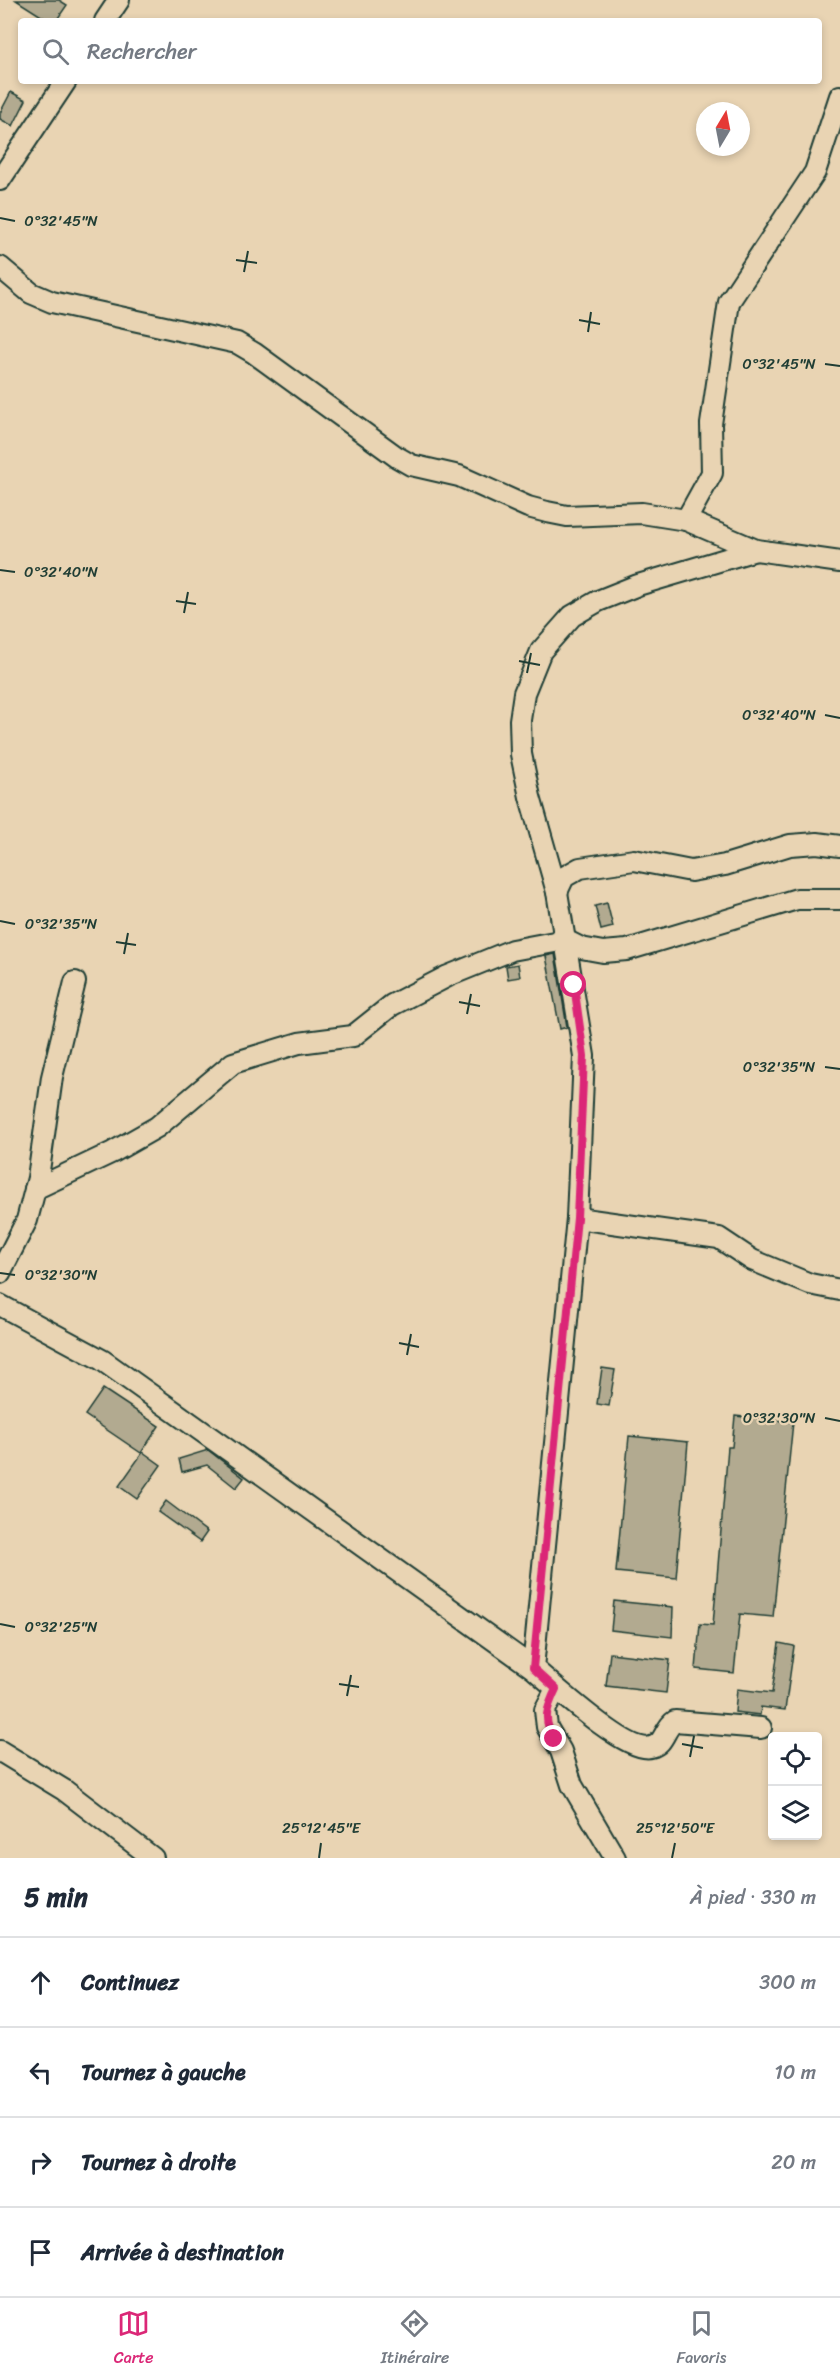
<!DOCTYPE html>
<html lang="fr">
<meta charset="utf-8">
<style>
body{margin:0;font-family:Sriracha,sans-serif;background:#f6f6f7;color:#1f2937}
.controls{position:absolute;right:18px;bottom:18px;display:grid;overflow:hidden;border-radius:6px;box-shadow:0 3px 9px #0003}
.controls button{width:54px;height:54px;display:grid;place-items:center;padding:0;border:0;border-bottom:2px solid #e0e1e3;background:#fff;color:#1f2937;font:30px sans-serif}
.compass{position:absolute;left:696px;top:102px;width:54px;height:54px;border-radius:50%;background:#fff;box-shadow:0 3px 9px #0003;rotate:10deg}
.stop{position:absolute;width:18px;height:18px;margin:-14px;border:4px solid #db2777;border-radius:50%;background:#fff}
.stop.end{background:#db2777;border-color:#fff;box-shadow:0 2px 6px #0008}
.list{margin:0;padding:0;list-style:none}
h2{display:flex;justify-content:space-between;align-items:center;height:78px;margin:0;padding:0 24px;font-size:26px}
h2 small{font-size:20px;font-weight:400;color:#747a83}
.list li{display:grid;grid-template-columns:39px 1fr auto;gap:18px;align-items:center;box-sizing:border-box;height:90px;padding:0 24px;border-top:2px solid #e0e1e3}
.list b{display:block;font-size:22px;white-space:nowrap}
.list em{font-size:20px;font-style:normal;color:#747a83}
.icon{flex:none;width:33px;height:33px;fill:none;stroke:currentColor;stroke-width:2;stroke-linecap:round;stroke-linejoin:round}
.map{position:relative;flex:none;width:840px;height:1858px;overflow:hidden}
.search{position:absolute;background:#fff;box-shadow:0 3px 9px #0003;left:18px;right:18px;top:18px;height:66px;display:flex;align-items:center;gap:15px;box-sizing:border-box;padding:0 21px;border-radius:6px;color:#747a83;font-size:22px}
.sheet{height:438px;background:#fff}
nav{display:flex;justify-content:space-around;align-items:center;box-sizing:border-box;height:84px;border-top:2px solid #e0e1e3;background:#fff;font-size:16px;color:#747a83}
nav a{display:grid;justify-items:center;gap:3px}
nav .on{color:#db2777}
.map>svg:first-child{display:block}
</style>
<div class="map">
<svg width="840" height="1858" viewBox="0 0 840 1858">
<rect width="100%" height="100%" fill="#e9d4b3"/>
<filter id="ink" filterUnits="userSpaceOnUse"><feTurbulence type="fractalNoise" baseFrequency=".0167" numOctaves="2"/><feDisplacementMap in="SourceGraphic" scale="12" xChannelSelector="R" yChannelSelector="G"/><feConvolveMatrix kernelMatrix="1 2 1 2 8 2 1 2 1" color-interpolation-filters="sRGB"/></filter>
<g filter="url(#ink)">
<g fill="#b2aa90" stroke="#1f3d34" stroke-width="1.5">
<polygon points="16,0 59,0 67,5 56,21 49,21"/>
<polygon points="11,92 26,100 13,126 0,119 0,113"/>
<polygon points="607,903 613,927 601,930 595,906"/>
<polygon points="555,954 567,1027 560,1029 546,956"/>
<polygon points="518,964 520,977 508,979 506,966"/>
<polygon points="602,1368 615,1370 609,1406 597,1404"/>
<polygon points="103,1389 159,1426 141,1453 85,1415"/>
<polygon points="735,1416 793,1422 773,1617 740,1614 734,1673 696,1669 700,1624 713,1625 728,1447 732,1447"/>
<polygon points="629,1436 688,1442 676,1578 616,1572"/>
<polygon points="208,1450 244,1478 236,1488 207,1465 182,1472 179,1459"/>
<polygon points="143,1452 161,1465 137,1499 119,1486"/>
<polygon points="166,1501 207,1532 200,1542 158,1512"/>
<polygon points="614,1601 673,1607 672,1637 611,1630"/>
<polygon points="779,1643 794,1646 785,1710 761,1707 760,1715 735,1712 737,1689 772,1693"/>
<polygon points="610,1653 670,1660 666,1693 606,1686"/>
</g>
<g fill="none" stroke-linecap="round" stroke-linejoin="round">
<g stroke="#1f3d34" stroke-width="24">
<g id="minor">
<polyline points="105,21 119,0"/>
<polyline points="0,180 66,81"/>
<polyline points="0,267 31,293 52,302 237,343 254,353 397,457 411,465 459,476 528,507 547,512 567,516 642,513 686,520 756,550 840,562"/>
<polyline points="686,520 712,473 711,424 729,302 815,172 840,96"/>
<polyline points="557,892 564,877 580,868 634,860 691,871 725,865 790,845 817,843 840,846"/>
<polyline points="35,1189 113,1152 157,1127 233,1063 299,1043 353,1036 392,1005 448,976 512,950 565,940 581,948 603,952 627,950 797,899 840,899"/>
<polyline points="577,1218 719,1238 752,1260 810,1284 840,1290"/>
<polyline points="0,1273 27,1220 38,1178 52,1077 75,982"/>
<path d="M0,1305L102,1360L533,1668C552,1684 627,1754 651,1747C665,1744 664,1728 675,1721L761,1728"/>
<polyline points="533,1668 577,1218 584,1056 557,892 530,797 521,754 520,720 524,693 541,651 572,616 598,601 638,585 756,550"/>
<polyline points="556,1689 545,1710 547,1727 561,1751 572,1785 615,1858"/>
<polyline points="0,1751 64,1790 153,1858"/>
</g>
</g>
<use href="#minor" stroke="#e9d4b3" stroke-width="20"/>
</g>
</g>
<g fill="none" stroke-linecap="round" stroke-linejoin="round" filter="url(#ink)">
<path stroke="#db2777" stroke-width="8" d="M554,1739C542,1719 547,1708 556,1689L533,1668L577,1218L584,1056L574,985"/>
</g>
<path fill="none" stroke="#1f3d34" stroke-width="2" d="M0,218L15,221M236,260L257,263M244,272L248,251M579,320L600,324M588,332L591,312M825,364L840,366M0,570L15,572M176,601L196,604M184,613L188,592M519,661L540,665M527,673L531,653M825,715L840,718M0,921L15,924M116,942L136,945M124,954L128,933M459,1002L480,1006M467,1014L471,994M825,1067L840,1069M0,1273L15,1275M399,1343L419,1347M407,1355L411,1334M825,1418L840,1421M0,1624L15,1627M339,1684L359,1687M347,1696L351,1675M682,1744L703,1748M690,1757L694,1736M319,1858L321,1843M672,1858L675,1843"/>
<g font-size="15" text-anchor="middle" fill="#1f3d34" stroke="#e9d4b3" stroke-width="4.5" stroke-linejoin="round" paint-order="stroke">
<text x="61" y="226">0°32'45"N</text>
<text x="779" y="369">0°32'45"N</text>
<text x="61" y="577">0°32'40"N</text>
<text x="779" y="720">0°32'40"N</text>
<text x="61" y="929">0°32'35"N</text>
<text x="779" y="1072">0°32'35"N</text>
<text x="61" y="1280">0°32'30"N</text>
<text x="779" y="1423">0°32'30"N</text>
<text x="61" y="1632">0°32'25"N</text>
<text x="321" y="1833">25°12'45"E</text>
<text x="675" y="1833">25°12'50"E</text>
</g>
</svg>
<div class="controls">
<button><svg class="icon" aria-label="locate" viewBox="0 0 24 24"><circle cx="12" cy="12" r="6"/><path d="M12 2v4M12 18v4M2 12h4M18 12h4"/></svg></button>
<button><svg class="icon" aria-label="layers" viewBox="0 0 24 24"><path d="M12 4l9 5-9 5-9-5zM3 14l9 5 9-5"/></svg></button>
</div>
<svg class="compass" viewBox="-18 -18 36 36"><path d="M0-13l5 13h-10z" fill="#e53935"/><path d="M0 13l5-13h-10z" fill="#747a83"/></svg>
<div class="stop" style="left:574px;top:985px"></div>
<div class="stop end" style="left:554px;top:1739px"></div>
<div class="search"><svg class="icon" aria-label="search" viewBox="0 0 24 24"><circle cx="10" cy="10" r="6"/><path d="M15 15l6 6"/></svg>Rechercher</div>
</div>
<section class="sheet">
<h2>5 min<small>À pied · 330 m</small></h2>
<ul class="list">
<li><svg class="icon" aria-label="ahead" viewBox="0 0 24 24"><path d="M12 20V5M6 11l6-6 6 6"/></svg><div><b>Continuez</b></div><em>300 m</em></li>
<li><svg class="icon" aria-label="left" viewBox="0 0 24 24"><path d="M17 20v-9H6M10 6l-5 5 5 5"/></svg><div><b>Tournez à gauche</b></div><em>10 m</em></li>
<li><svg class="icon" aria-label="right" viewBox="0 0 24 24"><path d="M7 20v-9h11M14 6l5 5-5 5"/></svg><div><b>Tournez à droite</b></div><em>20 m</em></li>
<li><svg class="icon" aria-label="arrive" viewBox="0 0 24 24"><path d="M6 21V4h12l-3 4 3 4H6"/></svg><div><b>Arrivée à destination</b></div></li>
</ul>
</section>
<nav>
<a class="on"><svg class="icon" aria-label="map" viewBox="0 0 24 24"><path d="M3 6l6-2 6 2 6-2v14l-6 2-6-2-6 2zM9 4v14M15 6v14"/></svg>Carte</a>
<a><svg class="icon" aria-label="directions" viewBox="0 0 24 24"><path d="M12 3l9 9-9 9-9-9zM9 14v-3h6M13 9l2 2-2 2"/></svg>Itinéraire</a>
<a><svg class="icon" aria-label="saved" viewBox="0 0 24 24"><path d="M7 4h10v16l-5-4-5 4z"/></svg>Favoris</a>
</nav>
